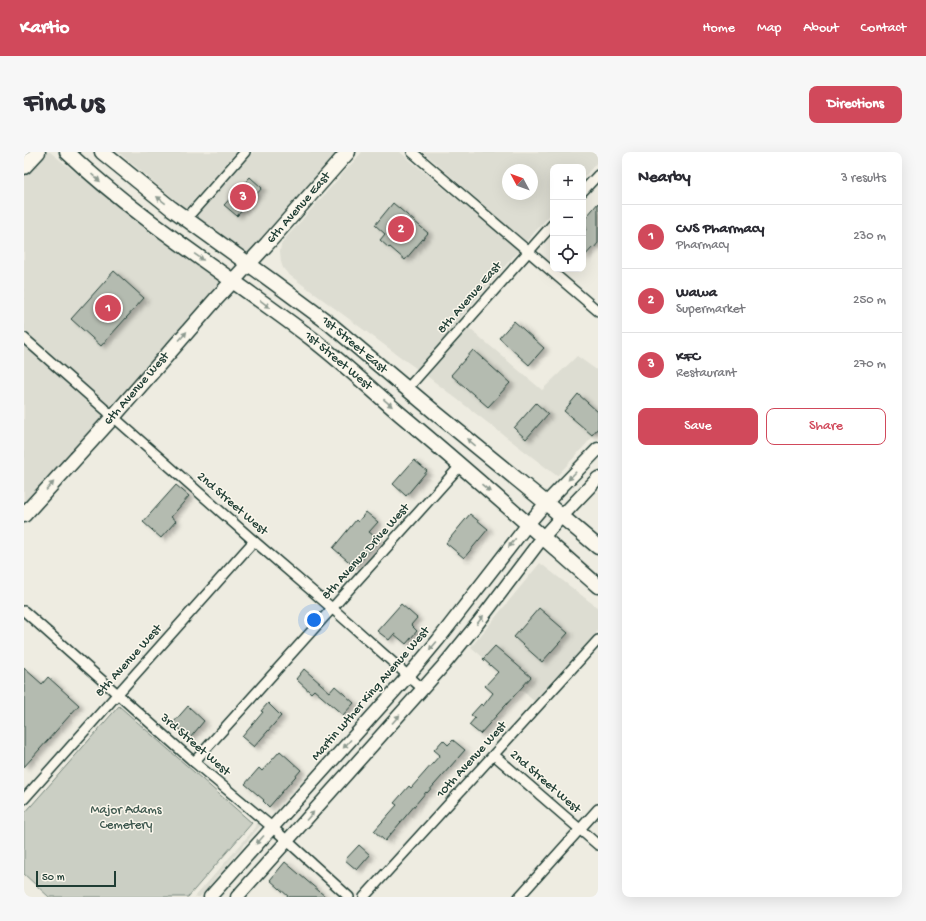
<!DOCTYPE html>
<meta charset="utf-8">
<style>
body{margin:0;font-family:"Gochi Hand",sans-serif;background:#f7f7f7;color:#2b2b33}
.controls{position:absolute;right:12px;top:12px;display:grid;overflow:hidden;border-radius:8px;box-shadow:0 4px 16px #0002}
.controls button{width:36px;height:36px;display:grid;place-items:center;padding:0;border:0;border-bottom:1px solid #e1e1e2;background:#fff;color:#2b2b33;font:20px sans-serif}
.compass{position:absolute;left:478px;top:12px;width:36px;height:36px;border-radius:50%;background:#fff;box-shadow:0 4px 16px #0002;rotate:311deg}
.scale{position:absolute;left:12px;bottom:10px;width:80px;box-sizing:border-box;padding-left:4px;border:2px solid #1f3d34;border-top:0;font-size:11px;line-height:14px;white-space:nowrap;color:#1f3d34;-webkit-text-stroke:3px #fbf7ec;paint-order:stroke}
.you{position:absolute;left:290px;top:468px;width:14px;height:14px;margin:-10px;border:3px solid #fff;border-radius:50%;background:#1a73e8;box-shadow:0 0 0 6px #1a73e833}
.badge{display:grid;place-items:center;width:26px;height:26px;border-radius:50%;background:#d1495b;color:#fff;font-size:13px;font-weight:700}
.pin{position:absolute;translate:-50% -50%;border:2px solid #fff;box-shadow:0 1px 4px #0006}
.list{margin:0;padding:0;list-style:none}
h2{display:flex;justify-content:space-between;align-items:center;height:52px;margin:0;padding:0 16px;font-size:17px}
h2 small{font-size:13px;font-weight:400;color:#7c7c81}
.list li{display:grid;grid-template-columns:26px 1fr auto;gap:12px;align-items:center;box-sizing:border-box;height:64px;padding:0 16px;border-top:1px solid #e1e1e2}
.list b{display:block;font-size:15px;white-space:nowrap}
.list p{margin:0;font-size:13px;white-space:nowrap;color:#7c7c81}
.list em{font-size:13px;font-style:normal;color:#7c7c81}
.actions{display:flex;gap:8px;padding:12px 16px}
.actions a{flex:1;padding:9px 0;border:1px solid #d1495b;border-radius:8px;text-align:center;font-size:14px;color:#d1495b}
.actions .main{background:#d1495b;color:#fff}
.icon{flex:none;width:22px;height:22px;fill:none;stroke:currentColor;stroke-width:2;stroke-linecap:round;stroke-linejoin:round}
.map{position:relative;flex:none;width:574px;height:745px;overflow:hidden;border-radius:8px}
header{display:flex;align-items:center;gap:24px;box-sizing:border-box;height:56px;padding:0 20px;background:#d1495b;color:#fff}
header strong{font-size:19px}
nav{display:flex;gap:22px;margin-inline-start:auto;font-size:14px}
.intro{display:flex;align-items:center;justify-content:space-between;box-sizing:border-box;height:96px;padding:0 24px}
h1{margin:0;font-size:28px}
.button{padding:10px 18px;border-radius:8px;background:#d1495b;color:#fff;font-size:14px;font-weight:700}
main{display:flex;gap:24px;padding:0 24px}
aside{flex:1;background:#fff;border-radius:8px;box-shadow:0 4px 16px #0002}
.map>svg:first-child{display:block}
</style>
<header>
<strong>Kartio</strong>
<nav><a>Home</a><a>Map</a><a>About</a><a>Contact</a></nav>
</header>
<div class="intro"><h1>Find us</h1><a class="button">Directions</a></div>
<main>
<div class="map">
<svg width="574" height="745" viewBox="0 0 574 745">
<defs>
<filter id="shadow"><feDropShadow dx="4.5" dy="2.5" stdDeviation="2" flood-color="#0004"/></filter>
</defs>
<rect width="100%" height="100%" fill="#eeece1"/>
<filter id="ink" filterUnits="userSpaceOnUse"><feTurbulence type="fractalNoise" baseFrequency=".025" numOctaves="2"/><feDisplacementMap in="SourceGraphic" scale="8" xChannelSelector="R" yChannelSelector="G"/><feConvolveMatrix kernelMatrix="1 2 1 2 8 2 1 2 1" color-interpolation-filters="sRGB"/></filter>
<g filter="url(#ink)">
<g fill="#ddddd2" fill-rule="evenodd">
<polygon points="22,0 26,0 125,79 198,131 88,256 0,178 0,25"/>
<polygon points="94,0 213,0 162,57 150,47"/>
<polygon points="229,0 316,0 227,101 221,99 172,64"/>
<polygon points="338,0 376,0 495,98 435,167 436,168 393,217 264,122 259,116 257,110 256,99 257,93 261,87"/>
<path d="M399,0H574V9L559,26V15H529V59L502,90ZM484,18H508V42H484Z"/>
<polygon points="445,176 518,238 553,204 574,219 574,279 533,324 403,224"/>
<polygon points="0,193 80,265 0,354"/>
<polygon points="516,411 574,456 574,479 510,549 447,495"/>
<polygon points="233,670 237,673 176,745 171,745 232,675"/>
</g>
<polygon fill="#cbcfc4" stroke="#75867c" points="95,554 228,671 164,745 25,745 0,722 0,662"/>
<g fill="#b4bbb0" stroke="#1f3d34" filter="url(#shadow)">
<polygon points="226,25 238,36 213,64 200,53"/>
<polygon points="369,51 404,81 381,108 366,95 365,96 356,88 361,82 351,73"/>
<polygon points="574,51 574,91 570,96 569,95 559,106 559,81 563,76 559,73 559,69"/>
<polygon points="90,119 120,146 77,194 47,167"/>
<polygon points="490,169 520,196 505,213 475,186"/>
<polygon points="449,198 486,231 464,255 427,223"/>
<polygon points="554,242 574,260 574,276 568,283 540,259"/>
<polygon points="512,251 524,262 502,287 490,276"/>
<polygon points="390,308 403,319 382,344 369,332"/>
<polygon points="152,333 165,344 147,365 152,369 137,386 119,370"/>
<polygon points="342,360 354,370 345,380 355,388 331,415 309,396 332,368 334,370"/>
<polygon points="446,362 464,377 440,406 422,391"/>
<polygon points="377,452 393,466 387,473 393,479 382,492 370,482 365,488 353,479"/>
<polygon points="515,456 544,481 518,510 490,485"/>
<polygon points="471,494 507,525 456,582 445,573 451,566 447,563 457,552 459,554 469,541 461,534 474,520 459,507"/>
<polygon points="0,516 18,532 24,525 55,553 0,615"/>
<polygon points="280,517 306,540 311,534 330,551 319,563 290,538 287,541 272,527"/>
<polygon points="244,551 257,564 230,595 218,585 239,560 237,559"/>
<polygon points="164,554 180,569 166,586 149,571"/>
<polygon points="419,588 424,593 429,588 441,598 403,641 402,640 361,689 350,679 373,653 370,651 385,634 387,636 416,603 410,598"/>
<polygon points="256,599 277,618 245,655 239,649 240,648 221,632 235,616 238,619"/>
<polygon points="335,693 346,703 333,718 321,708"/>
<polygon points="261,710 282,728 302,745 265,745 246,728"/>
</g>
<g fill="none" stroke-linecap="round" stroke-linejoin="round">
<g stroke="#1f3d34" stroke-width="12">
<g id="street">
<polyline points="388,0 574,159"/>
<polyline points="559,39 574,23"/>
<polyline points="162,67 221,0"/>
<polyline points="0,186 230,389 309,457 399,537"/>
<polyline points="383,237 529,72"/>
<polyline points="0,459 170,610 248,675 325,745"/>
<polyline points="470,603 574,693"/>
<polyline points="170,610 436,314"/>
<polyline points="0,647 230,389"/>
<polyline points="340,745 574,488"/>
<polyline points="495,745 574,657"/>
</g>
</g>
<g stroke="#1f3d34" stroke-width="15">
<g id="secondary">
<polyline points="186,745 384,524 414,488 504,372 522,351 574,297"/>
<polyline points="213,745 419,514 454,471 519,385 538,364 574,326"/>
</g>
</g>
<g stroke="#1f3d34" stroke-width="17">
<g id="primary">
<path d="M43,0C117,70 206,124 287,186C318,210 346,236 376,262C443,318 508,376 574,434"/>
<polyline points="78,0 147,56 248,129 306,172 413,262 522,351 574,395"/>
<polyline points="0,15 14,0"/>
<polyline points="0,363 89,265 192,147 243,92 324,0"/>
</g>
</g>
<use href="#street" stroke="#fbf7ec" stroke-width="9"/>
<use href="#secondary" stroke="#fbf7ec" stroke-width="12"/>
<use href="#primary" stroke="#fbf7ec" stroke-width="14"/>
</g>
<defs><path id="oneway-solid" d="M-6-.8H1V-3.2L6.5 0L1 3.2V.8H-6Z"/></defs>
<g fill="#8d9a90">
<use href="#oneway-solid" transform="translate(72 26) rotate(41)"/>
<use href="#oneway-solid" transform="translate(137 48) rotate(-142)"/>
<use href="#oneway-solid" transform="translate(175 105) rotate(35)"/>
<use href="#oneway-solid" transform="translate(241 152) rotate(37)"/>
<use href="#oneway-solid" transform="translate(159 184) rotate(-49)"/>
<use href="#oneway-solid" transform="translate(364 251) rotate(41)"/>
<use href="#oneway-solid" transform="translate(447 290) rotate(-141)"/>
<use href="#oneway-solid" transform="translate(548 324) rotate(134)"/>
<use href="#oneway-solid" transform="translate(26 334) rotate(-48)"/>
<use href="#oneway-solid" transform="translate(462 336) rotate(41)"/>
<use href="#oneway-solid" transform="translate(488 391) rotate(128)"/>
<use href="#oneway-solid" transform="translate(456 468) rotate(-53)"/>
<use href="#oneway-solid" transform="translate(409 494) rotate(130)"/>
<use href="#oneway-solid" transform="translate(372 567) rotate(-48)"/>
<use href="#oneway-solid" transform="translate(323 592) rotate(132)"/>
<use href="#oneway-solid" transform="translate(286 664) rotate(-48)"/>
<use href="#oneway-solid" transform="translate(236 688) rotate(132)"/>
</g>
</g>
<g text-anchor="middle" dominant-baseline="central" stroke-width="3" stroke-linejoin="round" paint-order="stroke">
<g font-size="13" fill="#1f3d34" stroke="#fbf7ec">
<text transform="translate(275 56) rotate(-49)">6th Avenue East</text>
<text transform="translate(446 146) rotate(-49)">8th Avenue East</text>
<text transform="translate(330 193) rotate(40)">1st Street East</text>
<text transform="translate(314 209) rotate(40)">1st Street West</text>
<text transform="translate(113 237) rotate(-49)">6th Avenue West</text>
<text transform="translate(208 352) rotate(41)">2nd Street West</text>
<text transform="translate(342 400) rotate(-48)">8th Avenue Drive West</text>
<text transform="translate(105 509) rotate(-48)">8th Avenue West</text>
<text transform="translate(347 542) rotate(-49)">Martin Luther King Avenue West</text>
<text transform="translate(171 593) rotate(41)">3rd Street West</text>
<text transform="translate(448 608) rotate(-48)">10th Avenue West</text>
<text transform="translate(521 630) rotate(41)">2nd Street West</text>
</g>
<g font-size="13" fill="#415a51" stroke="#fbf7ec">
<text x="102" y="658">Major Adams<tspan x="102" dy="15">Cemetery</tspan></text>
</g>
</g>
</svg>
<div class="controls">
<button>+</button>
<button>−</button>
<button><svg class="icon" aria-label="locate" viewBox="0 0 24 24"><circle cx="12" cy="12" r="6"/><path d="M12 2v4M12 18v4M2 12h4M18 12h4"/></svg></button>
</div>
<svg class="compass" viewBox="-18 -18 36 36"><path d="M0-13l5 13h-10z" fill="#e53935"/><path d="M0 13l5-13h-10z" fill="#7c7c81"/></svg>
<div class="scale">50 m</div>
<div class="you"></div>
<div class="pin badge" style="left:84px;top:156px">1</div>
<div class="pin badge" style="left:377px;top:77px">2</div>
<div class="pin badge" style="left:219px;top:45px">3</div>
</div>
<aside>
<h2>Nearby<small>3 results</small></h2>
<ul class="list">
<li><span class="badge">1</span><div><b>CVS Pharmacy</b><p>Pharmacy</p></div><em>230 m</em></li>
<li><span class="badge">2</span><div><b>Wawa</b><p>Supermarket</p></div><em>250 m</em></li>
<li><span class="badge">3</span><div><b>KFC</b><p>Restaurant</p></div><em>270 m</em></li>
</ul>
<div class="actions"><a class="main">Save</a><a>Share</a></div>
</aside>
</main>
